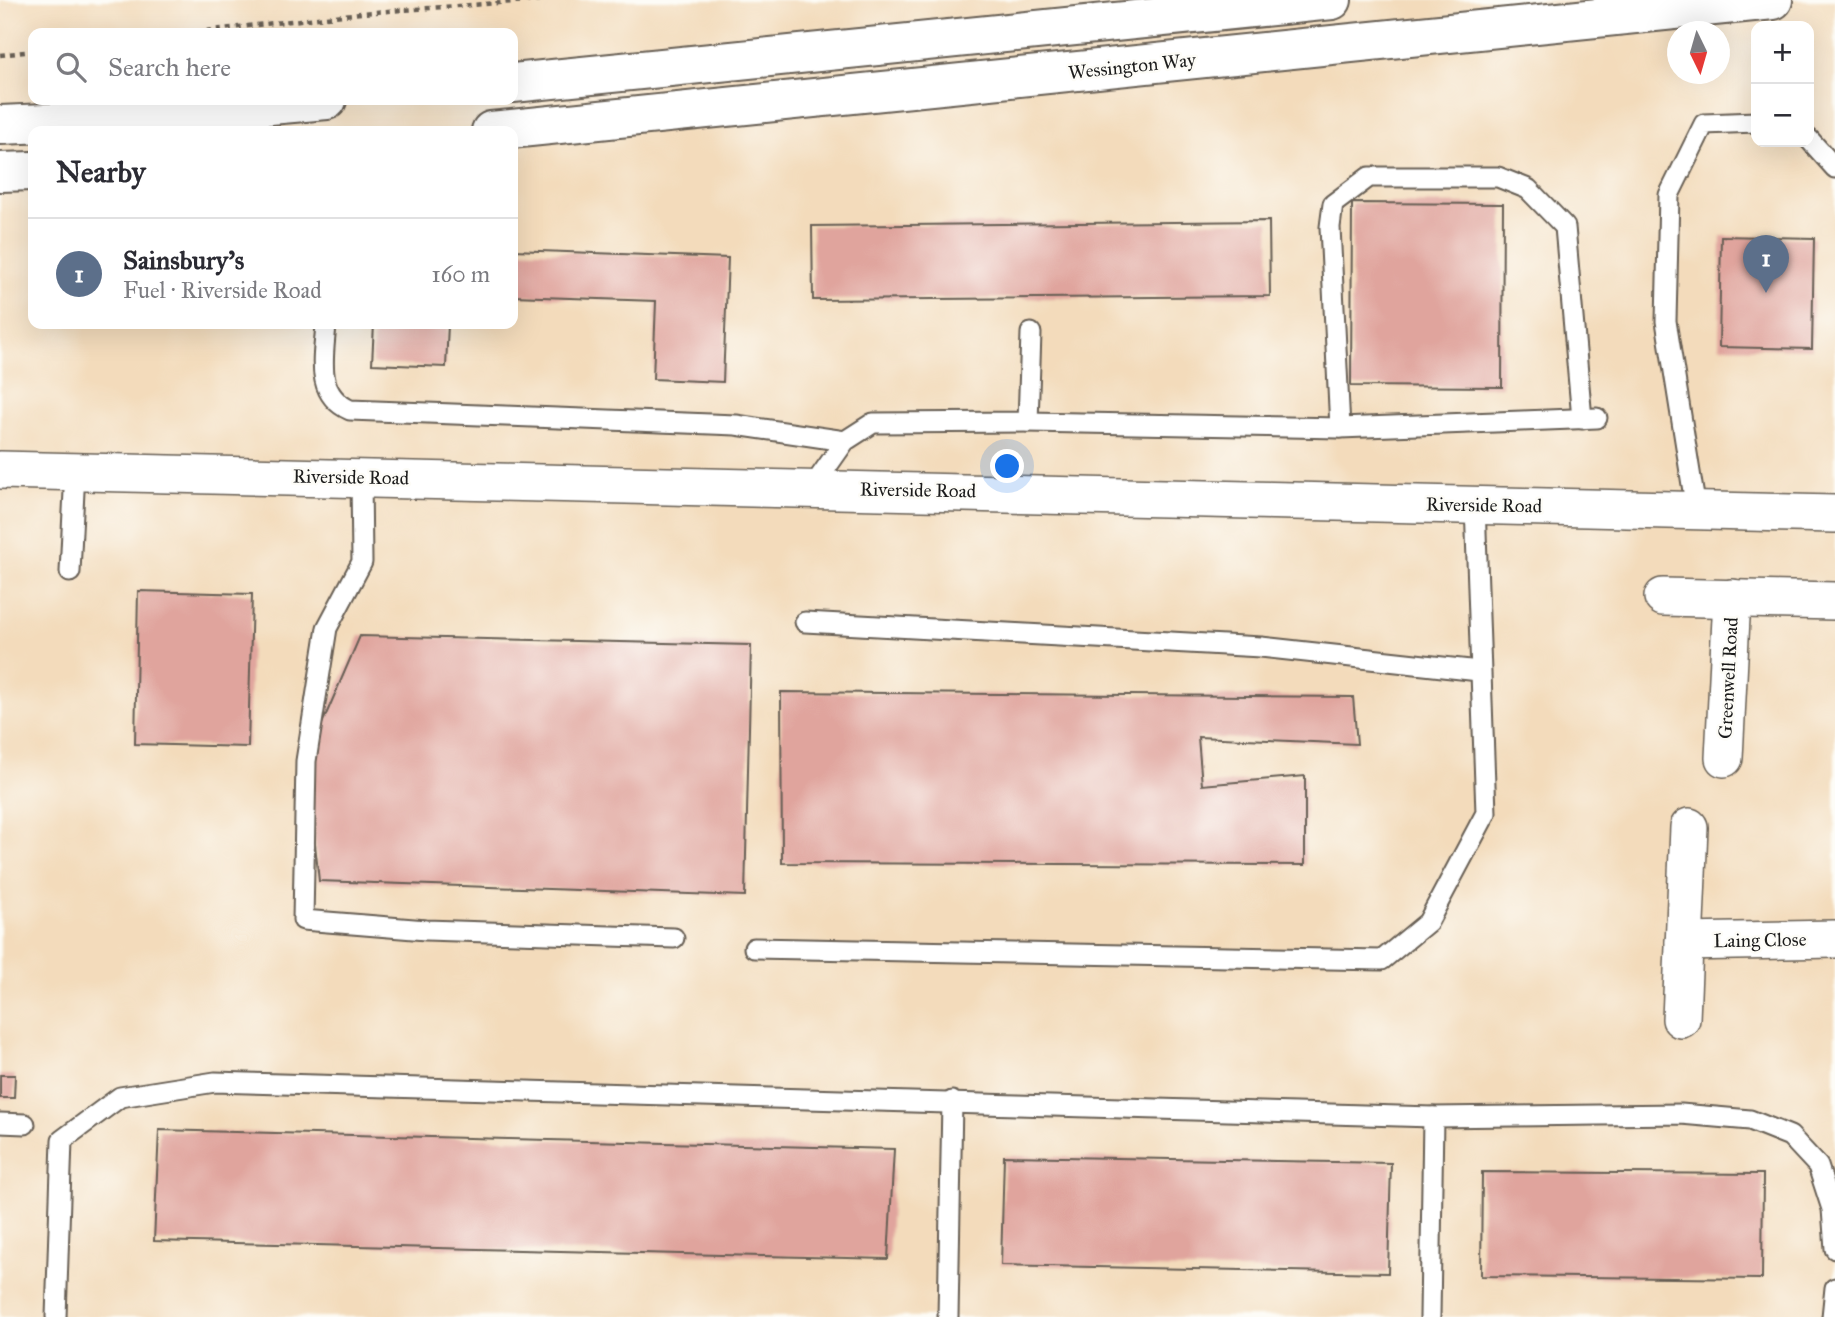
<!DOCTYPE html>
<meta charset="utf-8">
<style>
body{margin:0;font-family:"IM FELL Great Primer",serif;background:#f2f2f3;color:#2b2b33}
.controls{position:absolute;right:21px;top:21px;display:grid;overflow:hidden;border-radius:14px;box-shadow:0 7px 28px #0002}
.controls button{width:63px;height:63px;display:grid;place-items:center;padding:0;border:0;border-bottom:2px solid #e1e1e2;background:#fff;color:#2b2b33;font:35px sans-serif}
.compass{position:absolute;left:1667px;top:21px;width:63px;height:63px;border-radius:50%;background:#fff;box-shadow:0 7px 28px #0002;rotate:175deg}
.you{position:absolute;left:1008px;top:467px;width:24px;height:24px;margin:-18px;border:5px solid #fff;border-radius:50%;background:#1a73e8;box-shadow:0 0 0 10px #1a73e833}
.badge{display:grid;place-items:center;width:46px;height:46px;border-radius:50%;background:#ea580c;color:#fff;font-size:23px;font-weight:700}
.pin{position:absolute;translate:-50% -58px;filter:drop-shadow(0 2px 4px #0008)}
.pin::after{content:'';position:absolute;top:37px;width:24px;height:21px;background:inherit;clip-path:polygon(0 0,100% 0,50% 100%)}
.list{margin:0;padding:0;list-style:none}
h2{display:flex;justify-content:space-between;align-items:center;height:91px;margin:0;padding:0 28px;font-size:30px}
h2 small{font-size:23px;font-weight:400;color:#7c7c81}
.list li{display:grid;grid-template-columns:46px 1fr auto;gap:21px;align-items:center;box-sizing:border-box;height:112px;padding:0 28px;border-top:2px solid #e1e1e2}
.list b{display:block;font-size:26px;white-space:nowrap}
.list p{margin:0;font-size:23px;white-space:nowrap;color:#7c7c81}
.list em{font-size:23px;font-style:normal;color:#7c7c81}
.icon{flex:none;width:38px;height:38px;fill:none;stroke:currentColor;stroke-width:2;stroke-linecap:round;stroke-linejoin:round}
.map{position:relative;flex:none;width:1835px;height:1317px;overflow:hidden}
.search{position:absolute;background:#fff;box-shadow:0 7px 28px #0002;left:28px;top:28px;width:490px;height:77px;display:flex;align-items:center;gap:18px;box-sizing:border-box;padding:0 24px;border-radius:14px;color:#7c7c81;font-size:26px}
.panel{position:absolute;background:#fff;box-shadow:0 7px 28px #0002;left:28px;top:126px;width:490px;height:203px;border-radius:14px}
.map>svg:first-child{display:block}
</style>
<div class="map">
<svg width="1835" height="1317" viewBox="0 0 1835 1317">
<rect width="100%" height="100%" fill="#fdfcf7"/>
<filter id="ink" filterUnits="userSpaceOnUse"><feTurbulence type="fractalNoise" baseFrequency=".0143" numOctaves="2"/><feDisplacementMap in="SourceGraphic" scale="14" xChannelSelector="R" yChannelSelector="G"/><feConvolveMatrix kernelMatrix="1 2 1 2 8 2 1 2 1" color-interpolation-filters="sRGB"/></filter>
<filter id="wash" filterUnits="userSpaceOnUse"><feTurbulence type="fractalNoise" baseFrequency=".00686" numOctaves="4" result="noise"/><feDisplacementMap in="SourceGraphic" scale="28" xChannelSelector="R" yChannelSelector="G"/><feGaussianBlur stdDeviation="1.57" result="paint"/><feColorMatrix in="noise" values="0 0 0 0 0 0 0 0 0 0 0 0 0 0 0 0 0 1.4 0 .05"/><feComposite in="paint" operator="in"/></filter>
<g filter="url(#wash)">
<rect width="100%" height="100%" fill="#f3dbbb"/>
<g id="blocks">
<g fill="#e0a49d">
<polygon points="1352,203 1503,204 1502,387 1351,386"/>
<polygon points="1269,221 1270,296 813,300 812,226"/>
<polygon points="1721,236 1814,238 1812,349 1719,347"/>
<polygon points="513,250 728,258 723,382 653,379 656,301 513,296"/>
<polygon points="374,324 448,324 446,367 372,364"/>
<polygon points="138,591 252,594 248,747 135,744"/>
<polygon points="360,636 751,645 745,896 319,881 306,761"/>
<polygon points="781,692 1353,697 1357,744 1198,737 1202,785 1305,776 1305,865 782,863"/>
<polygon points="0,1075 15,1075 14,1098 0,1098"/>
<polygon points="159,1130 894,1149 888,1259 154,1241"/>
<polygon points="1004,1156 1391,1163 1388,1273 1001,1265"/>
<polygon points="1482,1172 1763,1174 1762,1279 1481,1276"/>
</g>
</g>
</g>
<g filter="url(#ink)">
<use href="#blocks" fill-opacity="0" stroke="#675f54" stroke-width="2"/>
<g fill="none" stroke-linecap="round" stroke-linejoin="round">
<g stroke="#675f54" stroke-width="23">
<g id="service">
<polyline points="1809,139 1835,168"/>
<path d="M326,324C324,356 314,394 350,410L736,425L845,441"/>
<polyline points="1028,422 1340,428 1597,418"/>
<polyline points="1340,428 1330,227 1333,204 1369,177 1498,177 1528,189 1565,227 1582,419"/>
<polyline points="361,478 362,562 327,628 306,761 303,920 426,930 674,938"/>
<polyline points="812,488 845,441 873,423 1028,422 1031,333"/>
<polyline points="1696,510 1666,321 1669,195 1704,124 1756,122"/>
<polyline points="70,572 75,471"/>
<polyline points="805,622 1261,647 1479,671"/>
<polyline points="754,948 1382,960 1428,922 1486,813 1475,504"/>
<polyline points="0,1123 25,1124"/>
<polyline points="56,1317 62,1140 120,1097 215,1082 1433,1117 1681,1114 1750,1120 1790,1136 1818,1166 1832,1209 1835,1249"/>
<polyline points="948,1317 952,1101"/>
<polyline points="1430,1317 1433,1117"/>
<polyline points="1832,1317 1835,1288"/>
</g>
</g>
<g stroke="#675f54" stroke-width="40">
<g id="minor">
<polyline points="0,470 1835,514"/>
<polyline points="1663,597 1835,601"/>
<polyline points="1724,758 1732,598"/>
<polyline points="1684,942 1835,939"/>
<polyline points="1681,1019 1689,827"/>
</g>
</g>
<g stroke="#675f54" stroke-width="42">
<g id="primary">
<polyline points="513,83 1332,0"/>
<polyline points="0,125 93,121 327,100"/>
<polyline points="491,131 1773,0"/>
<polyline points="0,172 33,171"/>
</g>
</g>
<g stroke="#675f54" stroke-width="4.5" stroke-dasharray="5 5" stroke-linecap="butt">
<polyline points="187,33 361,13 540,0"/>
<polyline points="0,55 33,51"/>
</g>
<use href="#service" stroke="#fff" stroke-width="19"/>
<use href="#minor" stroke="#fff" stroke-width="37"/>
<use href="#primary" stroke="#fff" stroke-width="38"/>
</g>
</g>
<g text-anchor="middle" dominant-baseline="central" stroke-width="5" stroke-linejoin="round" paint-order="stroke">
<g font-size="19" fill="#1c1c1c" stroke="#fdfcf7">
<text transform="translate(1132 66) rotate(-6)">Wessington Way</text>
<text transform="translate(351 477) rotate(1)">Riverside Road</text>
<text transform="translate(918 490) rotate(1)">Riverside Road</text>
<text transform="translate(1484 505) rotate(1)">Riverside Road</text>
<text transform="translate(1728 678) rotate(-87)">Greenwell Road</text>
<text transform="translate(1760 940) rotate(-1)">Laing Close</text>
</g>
</g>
</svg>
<div class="controls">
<button>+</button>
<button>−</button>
</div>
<svg class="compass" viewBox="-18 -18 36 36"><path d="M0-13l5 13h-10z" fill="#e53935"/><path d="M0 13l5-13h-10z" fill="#7c7c81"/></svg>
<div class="you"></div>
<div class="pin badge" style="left:1766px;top:293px;background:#5c6f8a">1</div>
<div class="search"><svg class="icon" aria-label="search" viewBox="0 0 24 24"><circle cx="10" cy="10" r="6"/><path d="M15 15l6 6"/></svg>Search here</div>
<section class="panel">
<h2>Nearby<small></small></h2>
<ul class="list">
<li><span class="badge" style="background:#5c6f8a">1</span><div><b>Sainsbury's</b><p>Fuel · Riverside Road</p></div><em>160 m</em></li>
</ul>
</section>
</div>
